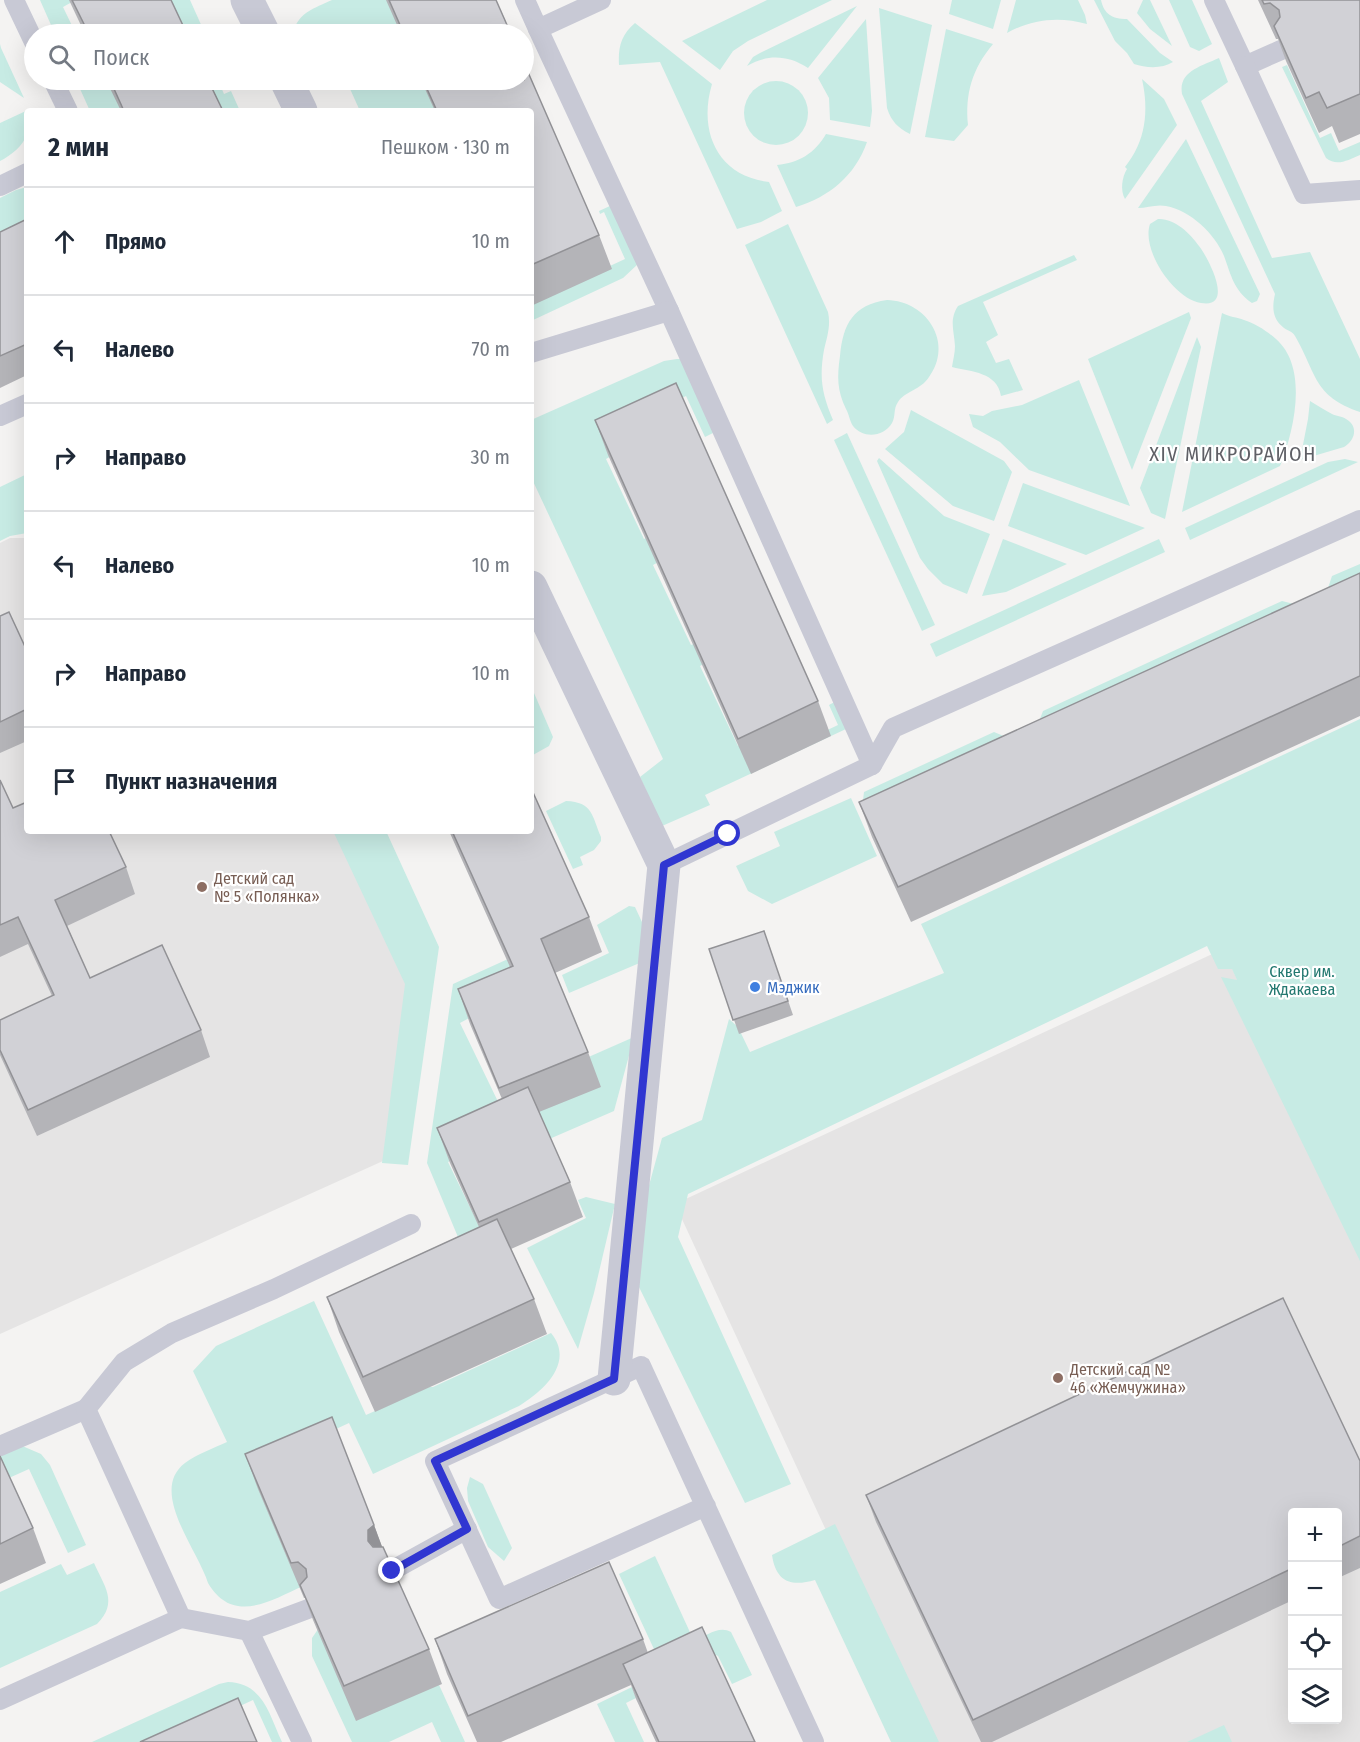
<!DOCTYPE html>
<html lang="ru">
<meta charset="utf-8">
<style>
body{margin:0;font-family:"Fira Sans Condensed",sans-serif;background:#f6f6f7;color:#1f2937}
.controls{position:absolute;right:18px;bottom:18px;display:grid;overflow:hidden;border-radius:6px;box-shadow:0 6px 24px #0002}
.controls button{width:54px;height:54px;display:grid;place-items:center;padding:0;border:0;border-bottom:2px solid #e0e1e3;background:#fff;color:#1f2937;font:30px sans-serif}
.stop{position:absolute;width:18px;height:18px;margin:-14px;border:4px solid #3036d1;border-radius:50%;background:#fff}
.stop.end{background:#3036d1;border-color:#fff;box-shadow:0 2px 6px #0008}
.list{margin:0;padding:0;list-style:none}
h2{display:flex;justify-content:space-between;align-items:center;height:78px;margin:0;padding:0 24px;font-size:26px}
h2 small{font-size:20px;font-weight:400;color:#747a83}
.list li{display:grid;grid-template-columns:39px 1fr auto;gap:18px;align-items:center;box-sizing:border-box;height:108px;padding:0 24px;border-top:2px solid #e0e1e3}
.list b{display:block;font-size:22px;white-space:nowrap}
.list em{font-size:20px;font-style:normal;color:#747a83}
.icon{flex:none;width:33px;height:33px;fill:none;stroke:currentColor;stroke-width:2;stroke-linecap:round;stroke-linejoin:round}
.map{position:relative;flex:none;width:1360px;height:1742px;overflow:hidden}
.search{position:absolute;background:#fff;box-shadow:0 6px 24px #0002;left:24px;top:24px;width:510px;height:66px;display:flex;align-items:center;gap:15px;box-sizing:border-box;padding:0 21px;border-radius:33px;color:#747a83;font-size:22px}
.panel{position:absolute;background:#fff;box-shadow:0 6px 24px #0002;left:24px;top:108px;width:510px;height:726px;border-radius:6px}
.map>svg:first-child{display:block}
</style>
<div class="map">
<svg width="1360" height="1742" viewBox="0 0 1360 1742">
<rect width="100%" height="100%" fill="#f4f3f2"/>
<g fill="#e5e4e4" fill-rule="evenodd">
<polygon points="10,538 27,538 27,831 378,831 429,943 394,1156 0,1334 0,543"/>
<path d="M1223,949L1360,1244V1742H924L675,1204ZM1292,1512H1338V1720H1292Z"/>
</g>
<g fill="#c7ebe4">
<polygon points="40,0 72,0 72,2 63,7 76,34 55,34"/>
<polygon points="151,0 190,0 203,29 195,32 196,34 167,34"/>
<path d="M332,0H394L406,25L383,34H326L325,33L321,34H296L293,31C301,11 313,9 332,0Z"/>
<polygon points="767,0 832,0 748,41 733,51 720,70 682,41"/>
<polygon points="952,0 1001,0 993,29 949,14"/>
<path d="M1016,0H1078L1085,15L1087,24C1059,16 1032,19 1007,33Z"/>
<path d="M1094,0H1101C1104,14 1112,19 1127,19L1160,53L1173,62C1162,69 1146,68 1134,64L1127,53L1115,41Z"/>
<polygon points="1143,0 1150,0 1172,46 1150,29 1137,13"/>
<polygon points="1169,0 1192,0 1212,44 1199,51 1190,47"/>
<path d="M857,6L808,68C788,55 767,54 747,66L753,57L760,53Z"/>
<path d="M879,8L932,25L910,134C898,128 891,121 887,108Z"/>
<polygon points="866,19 872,111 870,127 830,120 829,98 818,78"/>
<path d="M635,23L712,84C698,131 717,176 769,182L782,211L761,222L737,229L660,62L619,65C618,47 621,35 635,23Z"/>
<path d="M946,29L993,44C972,69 965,94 968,125L954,141L925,137Z"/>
<polygon points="0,44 1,48 24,98 0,82"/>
<path d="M1219,58L1228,82L1201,101L1272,258L1310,252L1360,359V412C1313,396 1317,374 1295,336C1292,331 1288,331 1284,328C1272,319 1272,307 1275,294L1182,94C1178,71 1202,66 1219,58Z"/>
<path d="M1287,65L1320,138L1331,133L1339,151L1360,142V155C1348,160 1337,167 1326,158L1282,67Z"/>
<path d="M1142,79L1164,99L1177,125L1125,199C1120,190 1122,177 1127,169L1125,167C1146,141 1149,111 1142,79Z"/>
<polygon points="76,80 96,80 99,86 109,81 121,108 114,111 90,111"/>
<polygon points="188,80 236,80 221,87 224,94 231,91 240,111 203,111"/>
<polygon points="346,80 431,80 445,111 360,111"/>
<circle cx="776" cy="113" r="32"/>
<path d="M28,110C27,116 29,126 27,133C24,146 10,156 0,161V123Z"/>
<path d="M826,134L867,142C855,176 829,197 796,207L777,165C799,163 815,153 826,134Z"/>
<path d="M1186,139L1260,294L1257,301L1252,303C1234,291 1231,275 1224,256C1215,234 1190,210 1166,206C1156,204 1147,208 1138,208Z"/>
<polygon points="27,187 27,237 0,249 0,198 16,190"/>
<polygon points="623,200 638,264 623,278 531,321 531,300 532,302 625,259 604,212 600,214 599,211"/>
<path d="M1158,219C1174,218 1190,233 1199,246C1207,256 1236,309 1201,303C1174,299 1141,250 1150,224Z"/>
<path d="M788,224L828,312C831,326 827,337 824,350C819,378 822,394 833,420L827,424L745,245Z"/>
<path d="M1074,255L1077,260L983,302L998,335L986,342L996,363L1009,359L1023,390L1001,396C997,372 972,372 952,367C953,360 955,353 955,346C954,330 949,320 958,306Z"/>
<path d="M887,300C927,301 954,343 929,377C921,390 905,391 898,402C893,409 896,416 892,423C884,437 863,439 853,426C850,422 849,414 846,409C837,390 837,377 840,356C843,324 853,305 887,300Z"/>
<polygon points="1189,312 1191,318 1132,470 1088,359"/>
<path d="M1222,313C1229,317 1237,317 1244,320C1255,323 1268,332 1276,339C1309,368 1294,431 1280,466L1182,512Z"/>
<polygon points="1197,337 1201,347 1165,519 1151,513 1140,488"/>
<polygon points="677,359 683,359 715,432 705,437 686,396 608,433 617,453 606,459 644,539 652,535 664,559 653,565 691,645 701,641 711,660 700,666 738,746 747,742 758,763 838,725 829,705 840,699 846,729 705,795 710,805 662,826 640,777 663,759 531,477 531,420 664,361"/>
<polygon points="1079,380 1130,506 1029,470 1000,442 973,427 969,414 983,416 992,411 1022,405"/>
<path d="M1310,401C1317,405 1324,410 1332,414C1336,416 1342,416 1346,419C1359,426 1355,441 1344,447L1300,460L1308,419Z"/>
<polygon points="911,410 1004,461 1012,472 994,521 953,506 885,449 904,432"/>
<polygon points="847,433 935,625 922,631 834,440"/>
<polygon points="879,458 944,516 990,534 967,594 943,584 928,569 920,558 877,461"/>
<polygon points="1345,459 1358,462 1190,540 1185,528 1328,462"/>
<polygon points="27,474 27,533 10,536 0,541 0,487"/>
<polygon points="1023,483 1145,528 1086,555 1008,526"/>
<polygon points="1003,539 1067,564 1006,592 982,596"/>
<polygon points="1159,539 1165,552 936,657 930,644"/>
<polygon points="1360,564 1360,597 1328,588 1332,576"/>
<polygon points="1282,601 1294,604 1038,724 1043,711"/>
<polygon points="531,686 553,737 549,746 533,755 531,751"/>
<polygon points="1360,719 1360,1261 1221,977 1237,980 1232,969 1218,969 1207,946 688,1194 678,1237 791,1484 745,1503 638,1285 630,1255 662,1138 702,1120 729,1019 738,1027 750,1052 944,973 921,924"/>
<polygon points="994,732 1006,737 863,800 864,792"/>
<polygon points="851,798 877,856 772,904 748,891 736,866 780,846 774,832"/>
<path d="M566,801C593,802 592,816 601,837V841L594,850L580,857L583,865L573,869L546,811Z"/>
<polygon points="333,831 386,831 439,947 408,1165 382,1163 405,984"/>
<polygon points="629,906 635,907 654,948 649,959 569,993 562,975 609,953 597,925"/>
<polygon points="508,959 515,973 471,1017 460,1023 503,1112 460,1156 448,1162 485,1238 468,1261 427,1163 453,984"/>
<polygon points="634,1037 614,1111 547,1140 530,1106 584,1059"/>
<polygon points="586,1197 615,1204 594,1293 578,1349 527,1248 586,1218 578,1200"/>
<path d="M314,1301L366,1415L429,1387H433L551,1333C575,1362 544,1391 519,1406L373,1474L349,1423L258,1465L303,1586C270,1601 233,1625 208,1583C198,1550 148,1491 185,1463C197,1454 214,1448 227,1442L193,1371L216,1346Z"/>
<polygon points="20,1445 41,1454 50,1465 86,1545 68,1553 29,1469 0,1482 0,1449"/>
<polygon points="470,1477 483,1484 512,1548 504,1561 488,1547 468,1501 467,1488"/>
<path d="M835,1524L939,1742H891L815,1580C791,1587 776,1582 772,1555Z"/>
<path d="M655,1556L694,1641C706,1636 719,1625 731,1632L752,1675L732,1684L718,1656L696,1646L660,1662L619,1574Z"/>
<path d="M94,1563C104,1586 119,1602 97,1624L0,1668V1592L61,1564L67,1575Z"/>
<polygon points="323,1622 435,1676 465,1742 441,1742 432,1722 389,1742 352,1742 312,1656 312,1638"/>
<path d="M228,1682C263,1683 269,1714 282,1742H272L253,1700L162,1742H92L219,1684Z"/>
<polygon points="632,1687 636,1698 626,1703 644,1742 615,1742 597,1704"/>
<polygon points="1224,1725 1232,1742 1187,1742"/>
</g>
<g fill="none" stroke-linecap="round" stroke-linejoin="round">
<g stroke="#c8c9d5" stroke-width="20">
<polyline points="14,0 34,42"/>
<polyline points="525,0 538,29 601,0"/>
<polyline points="1214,0 1245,66 1281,50"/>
<polyline points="538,29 669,311 872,765"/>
<polyline points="1245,66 1304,194 1360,190"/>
<polyline points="53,80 68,111"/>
<polyline points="0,186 27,173"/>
<polyline points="531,353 669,311"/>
<polyline points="0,416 27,404"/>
<polyline points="664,865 872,765 893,728 1360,520"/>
<polyline points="0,1446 86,1409"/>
<polyline points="706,1506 499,1599 435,1461 641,1366 814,1742"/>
<polyline points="391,1571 467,1529"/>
<polyline points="181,1618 86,1409 124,1362 172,1333 274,1289 411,1224"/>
<polyline points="249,1631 302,1742"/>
<polyline points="0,1700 181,1618 249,1631 308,1609"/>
</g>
<g stroke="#c8c9d5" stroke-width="33">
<polyline points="247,0 264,34"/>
<polyline points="286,80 301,111"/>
<polyline points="531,587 664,865 614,1379"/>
</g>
</g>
<g fill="#b4b4b8">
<polygon points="69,0 171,0 187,34 85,34"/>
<polygon points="386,0 496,0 511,34 401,34"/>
<polygon points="1258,0 1360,0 1360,134 1339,143 1332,126 1319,133 1286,61 1278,39 1276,39"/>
<polygon points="106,80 208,80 223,111 121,111"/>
<polygon points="421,80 524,80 599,235 612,269 531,306 531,111 435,111"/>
<polygon points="27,219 27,375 0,388 0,232"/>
<polygon points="595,420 818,701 831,736 751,774 608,455"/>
<polygon points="1360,573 1360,716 911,922 872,837 859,802"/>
<polygon points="0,616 27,651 27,741 0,753"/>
<polygon points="0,780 13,808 126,867 135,894 67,926 90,978 201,1030 210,1057 37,1136 0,1055 0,1050 52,996 28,944 0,957"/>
<polygon points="449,831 531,831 589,917 602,952 555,973 588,1052 601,1087 539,1112 570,1182 583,1217 511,1249 534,1299 547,1334 375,1412 339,1332 327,1297 479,1227 450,1163 437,1128 502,1099 470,1024 458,989 510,967"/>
<polygon points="764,931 793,1015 739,1034 709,949"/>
<polygon points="245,1454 374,1525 382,1547 429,1649 442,1684 356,1721 313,1620 305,1598 304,1598 258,1489"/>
<polygon points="0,1456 33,1528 46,1563 0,1584"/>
<polygon points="1360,1461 1360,1568 1338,1578 1338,1512 1293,1512 1293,1600 992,1742 981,1742 876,1522 866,1495"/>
<polygon points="435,1639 643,1639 648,1653 755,1742 656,1742 636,1699 631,1685 501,1742 477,1742 447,1674"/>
</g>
<polygon fill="#929296" points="374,1525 387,1560 368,1541 368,1530"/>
<g fill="#d1d1d6" stroke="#929296" stroke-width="1.5">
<polygon points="72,0 171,0 187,34 89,34"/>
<polygon points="389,0 496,0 511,34 404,34"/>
<polygon points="1262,0 1360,0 1360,94 1327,108 1319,92 1306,98 1274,26 1280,17 1279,10 1270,3 1264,4"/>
<polygon points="524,63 599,235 531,265 531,111 437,111 423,80 524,80"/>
<polygon points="110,80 208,80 223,111 124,111"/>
<polygon points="27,219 27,344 0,356 0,232"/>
<polygon points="676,383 818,701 738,739 595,420"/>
<polygon points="1360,573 1360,676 898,887 859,802"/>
<polygon points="9,612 27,651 27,709 0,722 0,616"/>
<polygon points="0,780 13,808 27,802 27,831 109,831 126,867 55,900 90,978 162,945 201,1030 28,1110 0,1050 0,1020 54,995 18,917 0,925"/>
<polygon points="531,788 589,917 541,939 588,1052 499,1088 458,989 513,966 452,831 531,831"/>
<polygon points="764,931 788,1001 733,1020 709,949"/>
<polygon points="528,1087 570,1182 479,1222 437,1128"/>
<polygon points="497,1219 534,1299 363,1377 327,1297"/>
<polygon points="1283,1298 1360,1461 1360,1536 1338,1547 1338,1512 1293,1512 1293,1568 973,1720 866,1495"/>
<polygon points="332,1417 374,1525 368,1530 368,1541 373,1547 383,1547 429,1649 344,1686 300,1585 307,1577 306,1569 298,1562 291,1563 245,1454"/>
<polygon points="0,1456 33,1528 0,1544"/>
<polygon points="609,1562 643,1639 468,1716 435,1639"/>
<polygon points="702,1627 755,1742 659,1742 623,1664"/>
<polygon points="238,1698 257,1742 140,1742"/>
</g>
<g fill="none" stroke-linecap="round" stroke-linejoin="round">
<polyline stroke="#3036d1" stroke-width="8" points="392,1571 467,1529 435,1461 614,1379 664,865 728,834"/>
</g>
<g fill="#8d6e63" stroke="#fff" stroke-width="2">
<circle cx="202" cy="887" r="6"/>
<circle cx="1058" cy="1378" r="6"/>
</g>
<circle fill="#3f7fe0" stroke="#fff" stroke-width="2" cx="755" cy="987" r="6"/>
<g text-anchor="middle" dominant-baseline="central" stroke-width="4.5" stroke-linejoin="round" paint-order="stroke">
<g font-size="16" fill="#785e54" stroke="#fff" text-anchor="start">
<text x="214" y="878">Детский сад<tspan x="214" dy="18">№ 5 «Полянка»</tspan></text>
<text x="1070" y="1369">Детский сад №<tspan x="1070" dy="18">46 «Жемчужина»</tspan></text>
</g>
<g font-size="16" fill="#237870" stroke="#fff">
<text x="1302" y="971">Сквер им.<tspan x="1302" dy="18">Ждакаева</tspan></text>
</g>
<g font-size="16" fill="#366cbe" stroke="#fff" text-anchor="start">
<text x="767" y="987">Мэджик</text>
</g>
<g font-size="20" letter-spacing="1.5" fill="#5f6066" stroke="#fff">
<text x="1233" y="454">XIV МИКРОРАЙОН</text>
</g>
</g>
</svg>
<div class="controls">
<button>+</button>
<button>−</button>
<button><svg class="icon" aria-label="locate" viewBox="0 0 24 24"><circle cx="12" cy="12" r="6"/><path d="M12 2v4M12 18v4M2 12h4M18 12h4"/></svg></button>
<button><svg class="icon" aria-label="layers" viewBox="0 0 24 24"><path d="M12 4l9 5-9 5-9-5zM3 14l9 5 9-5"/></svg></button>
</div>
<div class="stop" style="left:728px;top:834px"></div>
<div class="stop end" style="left:392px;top:1571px"></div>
<div class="search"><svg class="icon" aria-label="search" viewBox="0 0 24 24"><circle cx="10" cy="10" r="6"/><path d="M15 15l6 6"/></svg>Поиск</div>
<section class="panel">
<h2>2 мин<small>Пешком · 130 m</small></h2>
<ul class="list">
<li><svg class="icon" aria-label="ahead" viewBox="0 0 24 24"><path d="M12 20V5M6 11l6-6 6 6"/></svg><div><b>Прямо</b></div><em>10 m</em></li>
<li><svg class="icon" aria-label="left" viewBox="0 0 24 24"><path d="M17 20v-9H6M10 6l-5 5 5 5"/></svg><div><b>Налево</b></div><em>70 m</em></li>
<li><svg class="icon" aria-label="right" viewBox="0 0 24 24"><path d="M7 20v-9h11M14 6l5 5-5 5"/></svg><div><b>Направо</b></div><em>30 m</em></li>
<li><svg class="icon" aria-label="left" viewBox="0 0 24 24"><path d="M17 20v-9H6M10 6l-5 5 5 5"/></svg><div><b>Налево</b></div><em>10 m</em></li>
<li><svg class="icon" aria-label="right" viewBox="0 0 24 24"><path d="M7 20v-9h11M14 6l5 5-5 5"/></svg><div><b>Направо</b></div><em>10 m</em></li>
<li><svg class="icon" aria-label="arrive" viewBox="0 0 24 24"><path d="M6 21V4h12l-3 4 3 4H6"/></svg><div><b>Пункт назначения</b></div></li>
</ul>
</section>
</div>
